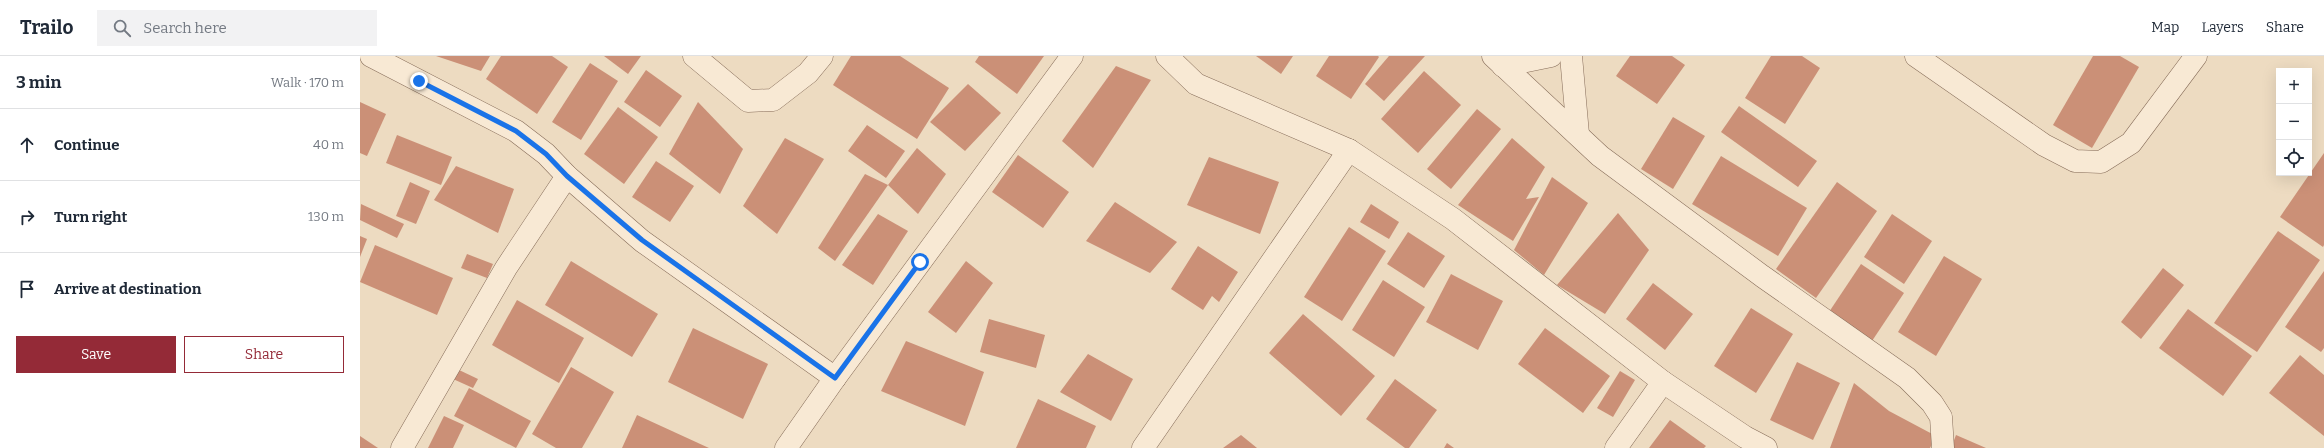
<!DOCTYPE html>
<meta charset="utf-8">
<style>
body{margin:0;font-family:Bitter,serif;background:#f2f2f3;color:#1f2937}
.controls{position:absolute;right:12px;top:12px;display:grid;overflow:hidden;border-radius:0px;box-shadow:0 4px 16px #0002}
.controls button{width:36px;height:36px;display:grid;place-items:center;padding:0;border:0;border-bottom:1px solid #e0e1e3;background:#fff;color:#1f2937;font:20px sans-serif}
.stop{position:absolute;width:12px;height:12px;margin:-9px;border:3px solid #1a73e8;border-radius:50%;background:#fff}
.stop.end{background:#1a73e8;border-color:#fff;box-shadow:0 1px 4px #0008}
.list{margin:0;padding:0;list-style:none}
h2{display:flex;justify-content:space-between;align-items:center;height:52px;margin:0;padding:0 16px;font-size:17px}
h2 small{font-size:13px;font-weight:400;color:#747a83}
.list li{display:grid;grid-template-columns:26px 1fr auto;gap:12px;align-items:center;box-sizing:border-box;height:72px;padding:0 16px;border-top:1px solid #e0e1e3}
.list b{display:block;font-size:15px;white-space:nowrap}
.list em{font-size:13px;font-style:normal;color:#747a83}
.actions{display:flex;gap:8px;padding:12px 16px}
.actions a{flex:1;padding:9px 0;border:1px solid #942a37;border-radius:0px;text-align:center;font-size:14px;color:#942a37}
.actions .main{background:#942a37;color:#fff}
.icon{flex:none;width:22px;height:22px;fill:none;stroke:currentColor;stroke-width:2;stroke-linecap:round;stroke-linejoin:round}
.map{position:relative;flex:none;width:1964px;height:392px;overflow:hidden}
header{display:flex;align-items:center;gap:24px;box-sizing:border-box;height:56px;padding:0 20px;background:#fff;border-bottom:1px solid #e0e1e3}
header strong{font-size:19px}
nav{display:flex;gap:22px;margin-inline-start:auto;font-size:14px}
.search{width:280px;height:36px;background:#f2f2f3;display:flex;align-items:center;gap:10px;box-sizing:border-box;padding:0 14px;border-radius:0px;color:#747a83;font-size:15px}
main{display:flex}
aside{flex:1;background:#fff}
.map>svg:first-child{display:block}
</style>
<header>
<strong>Trailo</strong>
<div class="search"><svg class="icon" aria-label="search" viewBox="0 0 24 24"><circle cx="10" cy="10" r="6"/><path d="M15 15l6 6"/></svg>Search here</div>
<nav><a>Map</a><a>Layers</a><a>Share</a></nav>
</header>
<main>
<aside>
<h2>3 min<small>Walk · 170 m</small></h2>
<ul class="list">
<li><svg class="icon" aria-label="ahead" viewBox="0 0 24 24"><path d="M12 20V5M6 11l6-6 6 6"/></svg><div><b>Continue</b></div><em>40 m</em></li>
<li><svg class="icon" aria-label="right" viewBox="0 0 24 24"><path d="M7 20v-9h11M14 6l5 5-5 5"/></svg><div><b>Turn right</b></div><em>130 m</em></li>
<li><svg class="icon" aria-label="arrive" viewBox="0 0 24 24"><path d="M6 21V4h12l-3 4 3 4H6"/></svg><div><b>Arrive at destination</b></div></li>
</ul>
<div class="actions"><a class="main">Save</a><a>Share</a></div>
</aside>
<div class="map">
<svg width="1964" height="392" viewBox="0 0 1964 392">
<rect width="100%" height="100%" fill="#eddbc1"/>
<g fill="#cb9077">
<polygon points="76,0 130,0 121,15"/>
<polygon points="141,0 192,0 208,11 177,58 126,23"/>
<polygon points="244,0 281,0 268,18"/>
<polygon points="491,0 540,0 589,32 557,83 473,29"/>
<polygon points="619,0 684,0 657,38 615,6"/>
<polygon points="896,0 933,0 921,18"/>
<polygon points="969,0 1018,0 1019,1 991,43 956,20"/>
<polygon points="1029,0 1065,0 1024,45 1005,28"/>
<polygon points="1270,0 1312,0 1325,9 1297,48 1256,20"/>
<polygon points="1411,0 1442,0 1460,12 1425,68 1385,42"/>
<polygon points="1733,0 1760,0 1779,11 1732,92 1693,69"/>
<polygon points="230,7 258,25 221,84 192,66"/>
<polygon points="756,10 791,24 733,112 702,85"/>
<polygon points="286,14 322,40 300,71 264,46"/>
<polygon points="1064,15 1101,49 1058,97 1021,63"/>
<polygon points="608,28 641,57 605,95 570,66"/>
<polygon points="0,46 26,58 7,100 0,97"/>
<polygon points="338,46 383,93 360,138 309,98"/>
<polygon points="1379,50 1457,105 1438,131 1361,76"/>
<polygon points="258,51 298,81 264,128 224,98"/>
<polygon points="1117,53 1141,73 1091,133 1067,113"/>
<polygon points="1313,61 1345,80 1313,133 1281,113"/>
<polygon points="507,69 545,95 526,122 488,95"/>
<polygon points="37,79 92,101 81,129 26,107"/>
<polygon points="425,82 464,103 417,178 383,150"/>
<polygon points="1152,82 1185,111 1166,143 1179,141 1153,185 1098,149"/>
<polygon points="557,92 586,118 558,158 528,129"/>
<polygon points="1964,97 1964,189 1963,191 1920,161"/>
<polygon points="658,99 709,136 683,172 632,136"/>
<polygon points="1361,100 1447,152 1418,200 1332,148"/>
<polygon points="849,101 919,126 900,178 827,149"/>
<polygon points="296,105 334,130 310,166 272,141"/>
<polygon points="96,110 154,133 138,177 74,144"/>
<polygon points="505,118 528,129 475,205 458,192"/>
<polygon points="1192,121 1228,147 1184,219 1154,194"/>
<polygon points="50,126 70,135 56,168 36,160"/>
<polygon points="1477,126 1517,155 1456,242 1416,213"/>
<polygon points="755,146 817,186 790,217 726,185"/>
<polygon points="1,148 44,168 37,182 0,164"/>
<polygon points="1011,148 1039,166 1029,183 1000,166"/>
<polygon points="1258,157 1289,194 1245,258 1197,229"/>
<polygon points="518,158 548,175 513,229 482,209"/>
<polygon points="1532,158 1572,185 1544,228 1504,201"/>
<polygon points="989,171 1026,195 982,265 944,241"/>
<polygon points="1918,175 1960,204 1897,296 1854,267"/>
<polygon points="1048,176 1085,200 1064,232 1027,208"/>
<polygon points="0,180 7,183 0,201"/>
<polygon points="15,189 93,222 77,259 0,226"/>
<polygon points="838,190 878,216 859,246 852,240 843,254 811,233"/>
<polygon points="107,198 133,208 127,222 101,212"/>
<polygon points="1584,200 1622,223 1576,300 1538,276"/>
<polygon points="211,205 298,258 272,301 185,249"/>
<polygon points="606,205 633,227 596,277 568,256"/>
<polygon points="1501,208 1544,237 1512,285 1469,256"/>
<polygon points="1803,212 1824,229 1781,283 1761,266"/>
<polygon points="1964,215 1964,292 1961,296 1925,271"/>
<polygon points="1091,218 1143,245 1118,294 1066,266"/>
<polygon points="1023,224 1065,251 1034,301 992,274"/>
<polygon points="1293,227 1333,258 1305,294 1266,263"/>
<polygon points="157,244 224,282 199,327 132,289"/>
<polygon points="1391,252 1433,278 1396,337 1354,310"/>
<polygon points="1828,253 1892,300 1863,340 1799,292"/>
<polygon points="943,258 1015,320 981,360 909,297"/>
<polygon points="629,263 685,279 676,312 620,296"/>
<polygon points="333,272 408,308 383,363 308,326"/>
<polygon points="1185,272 1250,320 1223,357 1158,308"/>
<polygon points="546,285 624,316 605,370 521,335"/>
<polygon points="728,298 773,323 751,365 700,336"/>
<polygon points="1940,299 1964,319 1964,380 1909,337"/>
<polygon points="1437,306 1480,327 1453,384 1410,364"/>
<polygon points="211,311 254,336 222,392 196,392 172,378"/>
<polygon points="97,313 118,323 113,332 93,323"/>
<polygon points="1260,315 1275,324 1253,361 1237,352"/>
<polygon points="1035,323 1077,354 1049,392 1045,392 1006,363"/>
<polygon points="1494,327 1529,355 1576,380 1570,392 1470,392"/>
<polygon points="109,332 171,365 156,392 94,360"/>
<polygon points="678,343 736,370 726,392 656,392"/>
<polygon points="277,359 349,392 262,392"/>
<polygon points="84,360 104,369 93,392 68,392"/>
<polygon points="1310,364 1346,390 1344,392 1289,392"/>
<polygon points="881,379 897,392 863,392"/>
<polygon points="1596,379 1626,392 1591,392"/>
<polygon points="0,380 18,392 0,392"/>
<polygon points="1087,387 1094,392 1084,392"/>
</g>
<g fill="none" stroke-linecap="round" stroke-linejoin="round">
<g stroke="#866c59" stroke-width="23">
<g id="minor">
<polyline points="11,0 156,75 186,98 207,120 282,185 475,322"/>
<polyline points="334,0 388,45 413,44 448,17 462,0"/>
<polyline points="807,0 836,28 989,94 1093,163 1303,326 1385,381 1406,392"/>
<polyline points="1133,0 1240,100 1402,220 1547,322 1572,347 1581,361 1583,392"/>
<polyline points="1211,0 1218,78"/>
<polyline points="1556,0 1684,89 1715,105 1741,106 1771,87 1836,0"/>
<polyline points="1143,10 1191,0"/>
<polyline points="42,392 146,212 207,120"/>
<polyline points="426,392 475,322 712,0"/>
<polyline points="783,392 989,94"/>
<polyline points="1256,392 1303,326"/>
</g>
</g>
<use href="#minor" stroke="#f8e9d4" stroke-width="22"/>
</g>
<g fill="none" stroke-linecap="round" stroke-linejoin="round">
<polyline stroke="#1a73e8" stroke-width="5" points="59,25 156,75 186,98 207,120 282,184 475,322 560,206"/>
</g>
</svg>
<div class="controls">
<button>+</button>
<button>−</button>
<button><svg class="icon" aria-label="locate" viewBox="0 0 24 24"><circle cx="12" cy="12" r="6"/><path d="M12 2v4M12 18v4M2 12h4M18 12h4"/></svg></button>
</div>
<div class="stop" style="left:560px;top:206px"></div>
<div class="stop end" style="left:59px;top:25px"></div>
</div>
</main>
